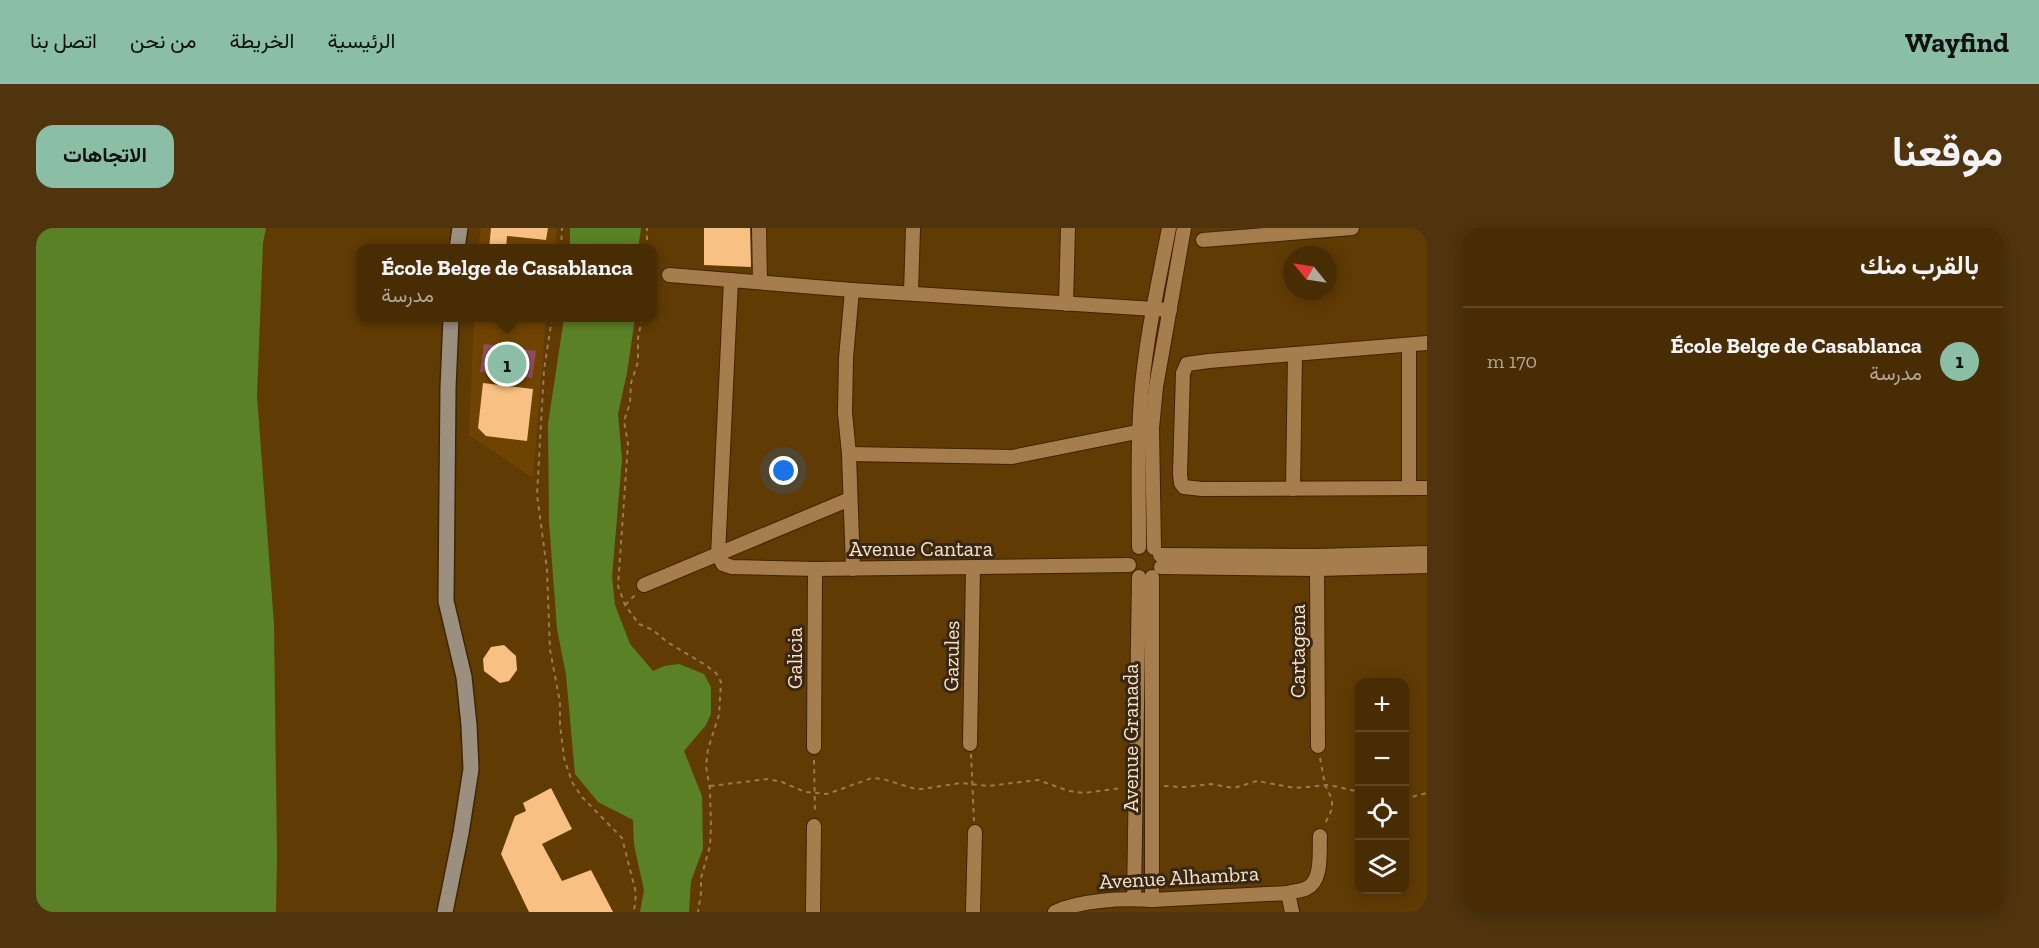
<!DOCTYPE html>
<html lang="ar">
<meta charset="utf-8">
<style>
body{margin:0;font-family:"Zilla Slab",Vazirmatn,serif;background:#4f340d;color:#f1f3f6;direction:rtl}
.controls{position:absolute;right:18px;bottom:18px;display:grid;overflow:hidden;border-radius:12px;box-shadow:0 3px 15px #0003}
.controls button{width:54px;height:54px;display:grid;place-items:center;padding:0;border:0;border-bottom:2px solid #604825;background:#482c03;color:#f1f3f6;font:30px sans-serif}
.compass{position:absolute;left:1247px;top:18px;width:54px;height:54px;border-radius:50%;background:#482c03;box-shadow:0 3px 15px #0003;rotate:300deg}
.you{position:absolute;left:748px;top:243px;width:21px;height:21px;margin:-15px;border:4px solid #fff;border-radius:50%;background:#1a73e8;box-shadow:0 0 0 9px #1a73e833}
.badge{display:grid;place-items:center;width:39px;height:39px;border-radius:50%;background:#8abfa5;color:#111;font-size:20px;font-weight:700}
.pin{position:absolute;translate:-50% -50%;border:3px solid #fff;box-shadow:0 2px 6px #0006}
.popup{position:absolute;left:321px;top:16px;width:300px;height:78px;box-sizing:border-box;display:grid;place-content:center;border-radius:12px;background:#482c03;filter:drop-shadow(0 2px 4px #0005);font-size:20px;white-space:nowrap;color:#b1a79a}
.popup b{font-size:22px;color:#f1f3f6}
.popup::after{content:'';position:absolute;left:50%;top:100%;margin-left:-12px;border:12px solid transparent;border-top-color:#482c03}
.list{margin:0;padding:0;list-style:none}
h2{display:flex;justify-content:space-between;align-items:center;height:78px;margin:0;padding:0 24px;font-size:26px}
h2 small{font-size:20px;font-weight:400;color:#b1a79a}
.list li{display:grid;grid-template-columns:39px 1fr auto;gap:18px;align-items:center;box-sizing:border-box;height:108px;padding:0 24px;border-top:2px solid #604825}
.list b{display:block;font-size:22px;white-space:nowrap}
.list p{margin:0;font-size:20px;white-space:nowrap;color:#b1a79a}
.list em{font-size:20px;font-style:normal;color:#b1a79a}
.icon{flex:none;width:33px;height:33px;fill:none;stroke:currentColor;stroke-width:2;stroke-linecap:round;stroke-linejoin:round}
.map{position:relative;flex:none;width:1391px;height:684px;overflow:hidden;direction:ltr;border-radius:18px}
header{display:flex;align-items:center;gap:36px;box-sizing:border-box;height:84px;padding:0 30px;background:#8abfa5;color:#111}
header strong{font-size:28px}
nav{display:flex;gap:33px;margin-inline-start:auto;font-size:21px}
.intro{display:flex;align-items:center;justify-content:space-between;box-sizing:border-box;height:144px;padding:0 36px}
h1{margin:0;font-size:42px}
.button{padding:15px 27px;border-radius:18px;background:#8abfa5;color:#111;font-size:21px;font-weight:700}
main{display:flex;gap:36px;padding:0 36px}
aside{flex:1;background:#482c03;border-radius:18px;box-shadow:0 3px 15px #0003}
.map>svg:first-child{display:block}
</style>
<header>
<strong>Wayfind</strong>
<nav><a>الرئيسية</a><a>الخريطة</a><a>من نحن</a><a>اتصل بنا</a></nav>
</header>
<div class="intro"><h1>موقعنا</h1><a class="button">الاتجاهات</a></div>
<main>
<aside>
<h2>بالقرب منك<small></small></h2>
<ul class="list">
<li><span class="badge">1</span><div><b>École Belge de Casablanca</b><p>مدرسة</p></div><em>170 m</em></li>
</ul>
</aside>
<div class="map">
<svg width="1391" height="684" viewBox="0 0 1391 684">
<rect width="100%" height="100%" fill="#603b04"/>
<g fill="#6f4402">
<polygon points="445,0 521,0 519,20 442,21"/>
<polygon points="438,90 510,90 497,250 433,207"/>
</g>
<polygon fill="#944e5b" points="448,116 500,123 496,150 444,144"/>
<g fill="#5b8127">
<polygon points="0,0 230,0 227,15 221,168 238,396 241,628 240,684 0,684"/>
<polygon points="534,0 605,0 602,21 534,20"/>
<polygon points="528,90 599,90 591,145 582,186 586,231 576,349 579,377 594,416 617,443 628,438 643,436 668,446 675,459 675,486 670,497 648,523 666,568 667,621 655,653 653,684 604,684 608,662 598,617 597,592 562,574 539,546 530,447 521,401 513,294 512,196"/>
</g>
<g fill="#f8c183">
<polygon points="455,0 512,0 510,12 471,8 470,21 453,21"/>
<polygon points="668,0 714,0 715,39 668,37"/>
<polygon points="447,155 497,161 491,213 450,208 442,200"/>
<polygon points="468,417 480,428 481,442 473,453 464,455 448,443 447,431 455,419"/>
<polygon points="515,560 536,601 506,616 526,653 555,642 577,684 493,684 465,626 479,588 490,583 487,575"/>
</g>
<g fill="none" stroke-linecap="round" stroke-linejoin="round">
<g stroke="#3f2400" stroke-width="16">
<g id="street">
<polyline points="723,0 724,54"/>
<polyline points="1167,12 1316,0"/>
<polyline points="633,47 816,62 1134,82"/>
<polyline points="816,62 810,130 809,185 813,226 817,341"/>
<polyline points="875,65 877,0"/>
<polyline points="1030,76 1032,0"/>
<polyline points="1391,115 1173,133 1151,136 1147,145 1144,246 1145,255 1148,259 1166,261 1391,260"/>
<polyline points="1373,117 1373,260"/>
<polyline points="813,226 976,229 1111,202"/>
<polyline points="1257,261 1259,126"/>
<path d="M1103,319C1103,266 1101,212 1106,158C1111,105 1123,52 1133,0"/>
<polyline points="1118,320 1116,200 1120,159 1148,0"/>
<polyline points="682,327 687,336 696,339 779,341 1093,337"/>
<polyline points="682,327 695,52"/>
<polyline points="1124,327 1281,328 1391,325"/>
<polyline points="1281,334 1282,518"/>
<polyline points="1125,339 1282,341 1391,338"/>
<polyline points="608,357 814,271"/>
<polyline points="934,516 937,341"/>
<polyline points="778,519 779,341"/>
<path d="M1252,665C1257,663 1266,663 1271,660C1287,652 1283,623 1284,608"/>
<polyline points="1098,671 1103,349"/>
<polyline points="1116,672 1116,349"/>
<polyline points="777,684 778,598"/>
<polyline points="937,684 939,604"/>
<path d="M1019,684C1045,672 1086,670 1116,672L1252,665L1256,684"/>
</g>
</g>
<g stroke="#3f2400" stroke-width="18">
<g id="secondary">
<polyline points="421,21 424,0"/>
<polyline points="409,684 425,605 435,541 433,497 428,449 410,373 412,160 415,90"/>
</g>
</g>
<g stroke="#9a7b4f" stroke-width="2" stroke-dasharray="4.5 4.5" stroke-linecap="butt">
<polyline points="525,21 526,0"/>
<polyline points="611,21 611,0"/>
<polyline points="516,90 508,142 501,267 511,341 514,422 524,474 524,497 528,530 536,554 546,569 586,610 600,665 598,684"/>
<polyline points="606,90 602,110 602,134 595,155 594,175 588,193 592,216 582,358 589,377 603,396 617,402 631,414 668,436 680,445 685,454 683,487 672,521 670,538 674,561 675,598 674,618 665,650 665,665 662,684"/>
<polyline points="589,377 600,366"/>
<polyline points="935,526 938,593"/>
<polyline points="1284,530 1289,557 1296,571 1296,581 1288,598"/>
<polyline points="778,532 779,586"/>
<polyline points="674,558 732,551 746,554 769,564 791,566 836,550 847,551 876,560 886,561 925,555 952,558 1002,552 1033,563 1048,565 1086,560"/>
<polyline points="1128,558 1148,559 1175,556 1198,560 1221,553 1259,560 1293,557 1324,564"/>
<polyline points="1368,571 1391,565"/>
</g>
<use href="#street" stroke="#a67d4d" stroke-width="14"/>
<use href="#secondary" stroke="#9b9080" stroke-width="15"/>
</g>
<g text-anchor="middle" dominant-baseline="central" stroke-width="6" stroke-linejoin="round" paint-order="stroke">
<g font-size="21" fill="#fae3cb" stroke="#382713">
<text x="885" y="320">Avenue Cantara</text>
<text transform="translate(1261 423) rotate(-90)">Cartagena</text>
<text transform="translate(915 428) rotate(-89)">Gazules</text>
<text transform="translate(758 430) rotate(-90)">Galicia</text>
<text transform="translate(1094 510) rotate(-90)">Avenue Granada</text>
<text transform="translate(1143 649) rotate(-3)">Avenue Alhambra</text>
</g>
</g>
</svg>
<div class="controls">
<button>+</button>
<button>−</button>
<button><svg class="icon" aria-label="locate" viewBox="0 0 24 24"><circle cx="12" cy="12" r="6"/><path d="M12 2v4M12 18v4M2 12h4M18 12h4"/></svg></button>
<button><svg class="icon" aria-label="layers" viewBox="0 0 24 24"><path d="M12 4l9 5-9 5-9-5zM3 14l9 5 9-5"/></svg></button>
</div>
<svg class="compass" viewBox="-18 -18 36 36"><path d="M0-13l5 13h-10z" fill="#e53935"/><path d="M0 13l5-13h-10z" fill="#b1a79a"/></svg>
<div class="you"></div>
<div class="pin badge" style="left:471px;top:136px">1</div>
<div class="popup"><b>École Belge de Casablanca</b>مدرسة</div>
</div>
</main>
